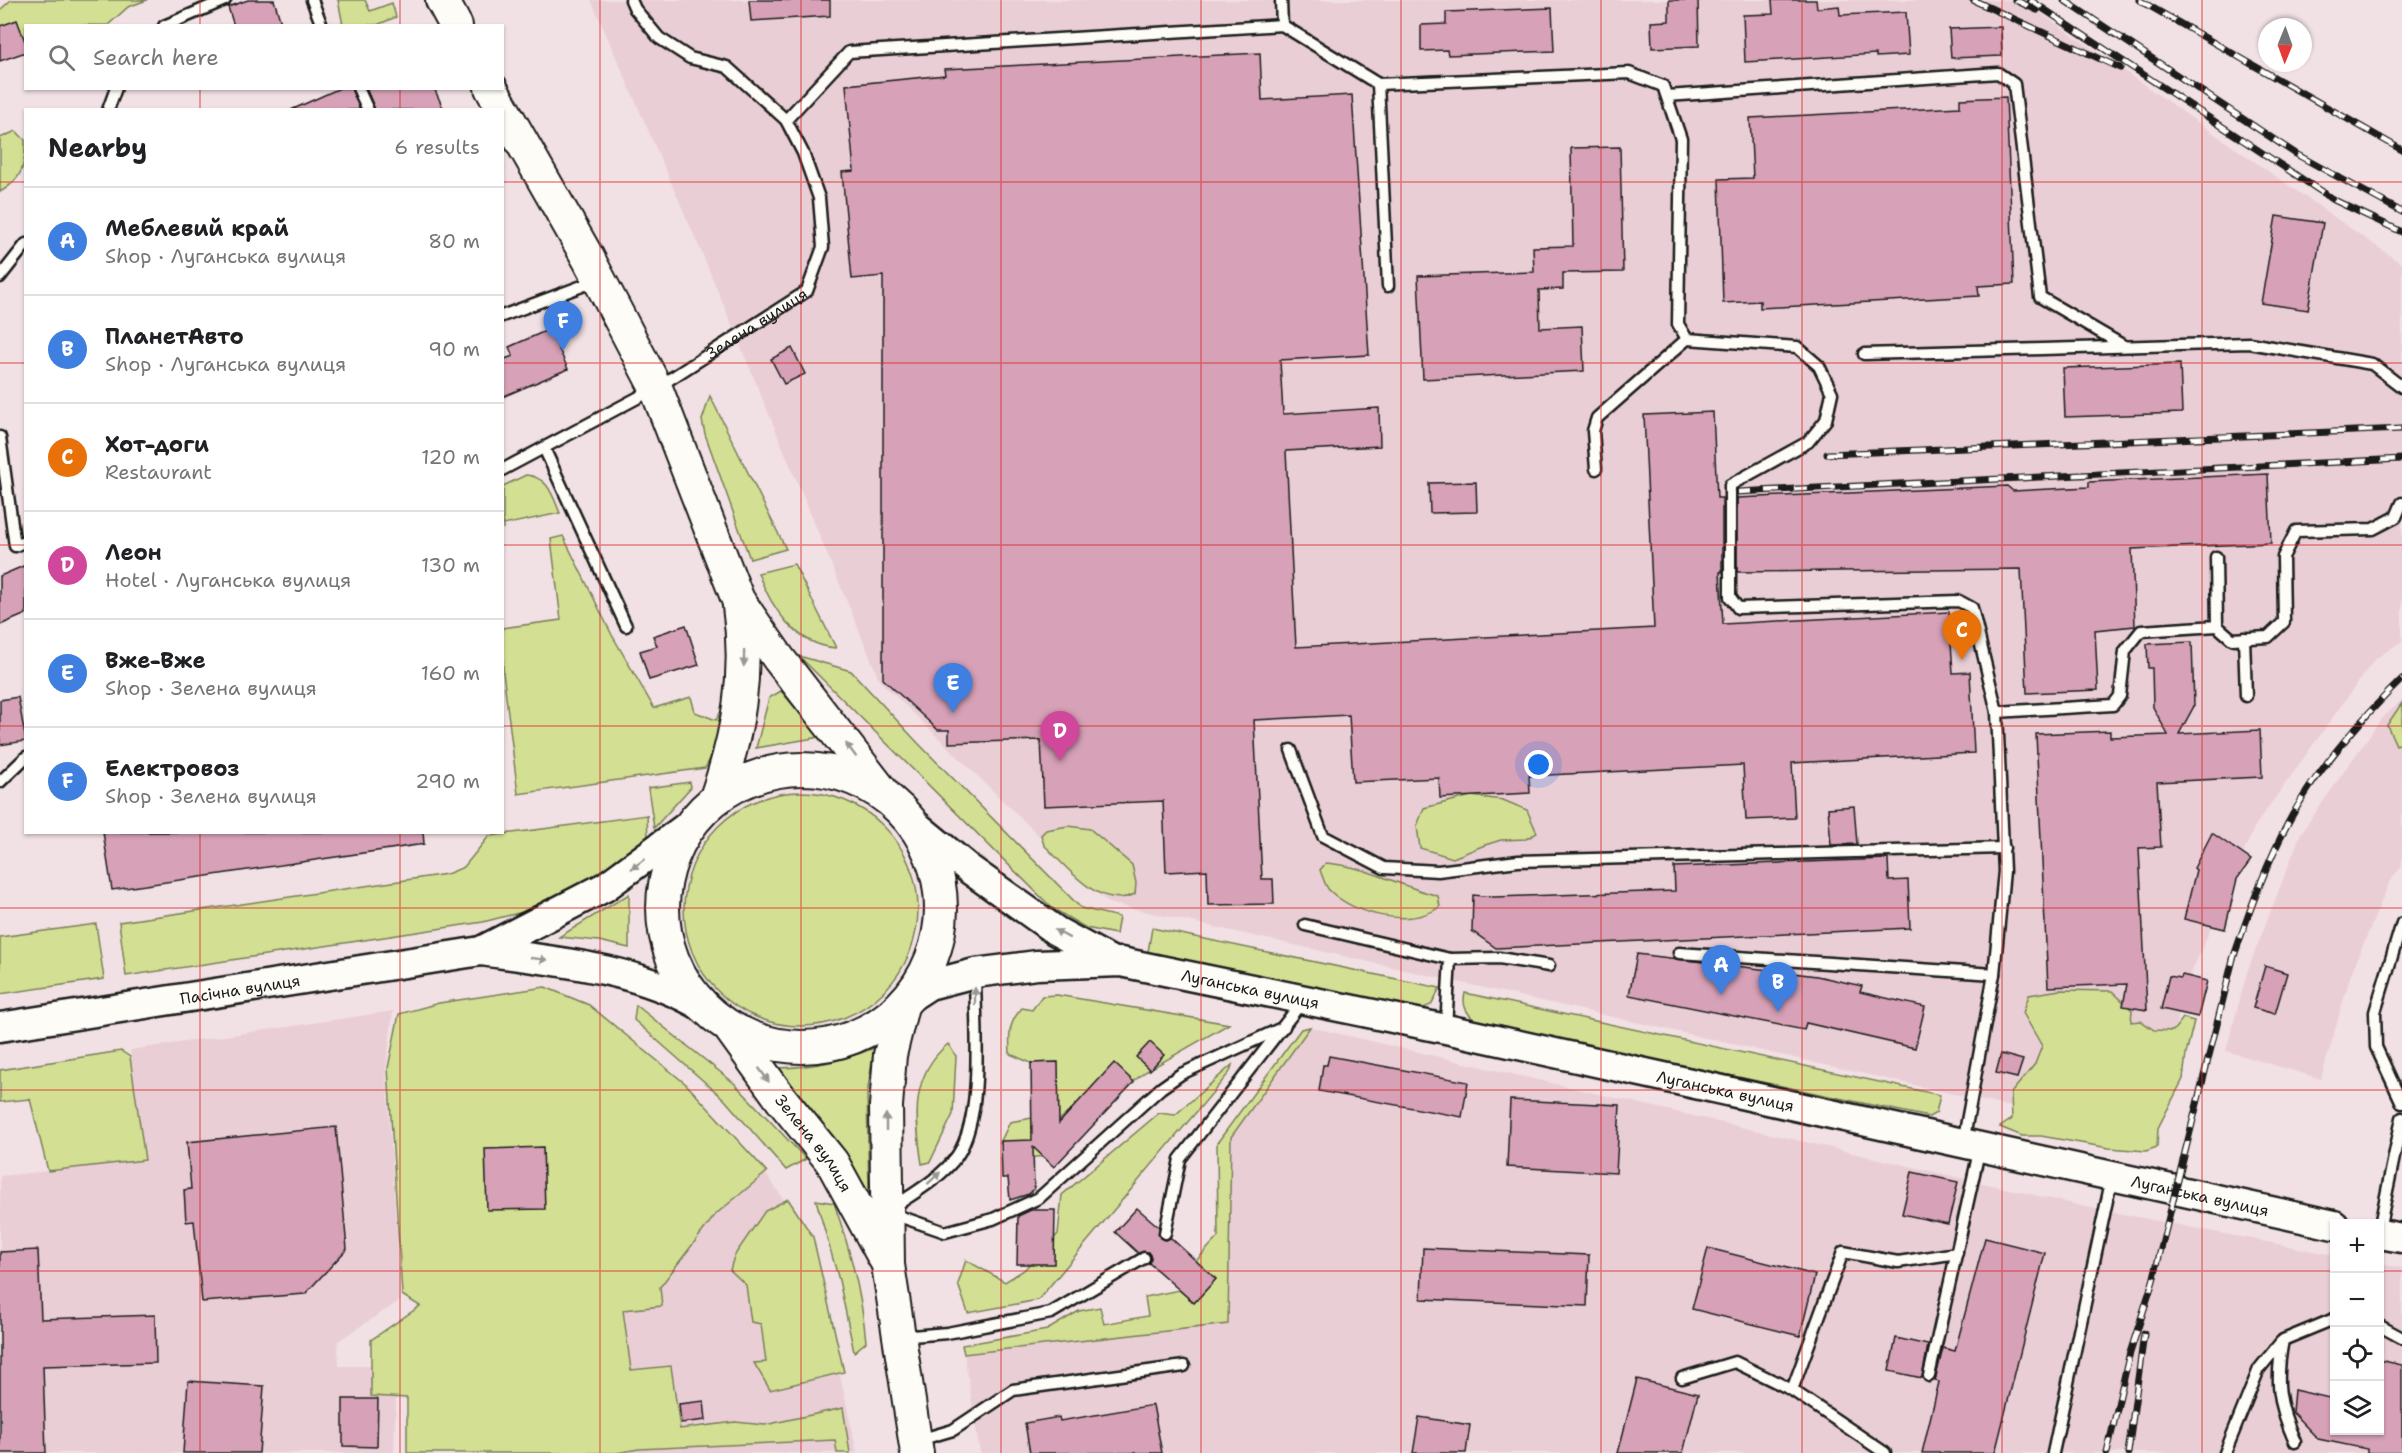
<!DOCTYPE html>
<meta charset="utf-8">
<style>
body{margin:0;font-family:"Shantell Sans",sans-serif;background:#f6f6f6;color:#202124}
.controls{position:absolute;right:18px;bottom:18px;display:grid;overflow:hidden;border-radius:0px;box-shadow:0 2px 4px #0004}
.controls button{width:54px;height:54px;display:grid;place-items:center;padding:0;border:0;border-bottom:2px solid #e0e0e0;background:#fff;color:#202124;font:30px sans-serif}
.compass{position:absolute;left:2258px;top:18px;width:54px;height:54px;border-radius:50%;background:#fff;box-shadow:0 2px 4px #0004;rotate:181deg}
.you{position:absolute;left:1539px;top:765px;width:21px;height:21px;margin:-15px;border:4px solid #fff;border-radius:50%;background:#1a73e8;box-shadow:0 0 0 9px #1a73e833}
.badge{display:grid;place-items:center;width:39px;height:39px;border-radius:50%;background:#b45309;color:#fff;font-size:20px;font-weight:700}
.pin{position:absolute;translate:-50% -50px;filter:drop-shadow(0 2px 3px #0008)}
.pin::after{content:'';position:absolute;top:32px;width:21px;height:18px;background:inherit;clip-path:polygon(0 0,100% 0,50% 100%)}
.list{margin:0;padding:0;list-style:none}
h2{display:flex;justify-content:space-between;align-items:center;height:78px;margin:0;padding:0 24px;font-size:26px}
h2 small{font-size:20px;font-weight:400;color:#757577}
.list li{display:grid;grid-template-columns:39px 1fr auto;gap:18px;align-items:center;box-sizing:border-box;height:108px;padding:0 24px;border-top:2px solid #e0e0e0}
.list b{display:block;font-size:22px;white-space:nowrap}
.list p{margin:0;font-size:20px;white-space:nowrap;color:#757577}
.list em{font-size:20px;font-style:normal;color:#757577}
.icon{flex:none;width:33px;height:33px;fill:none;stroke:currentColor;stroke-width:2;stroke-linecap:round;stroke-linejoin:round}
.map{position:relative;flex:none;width:2402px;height:1453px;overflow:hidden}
.search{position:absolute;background:#fff;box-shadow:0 2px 4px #0004;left:24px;top:24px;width:480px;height:66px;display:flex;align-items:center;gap:15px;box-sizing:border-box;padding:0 21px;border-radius:0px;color:#757577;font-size:22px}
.panel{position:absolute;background:#fff;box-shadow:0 2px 4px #0004;left:24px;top:108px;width:480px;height:726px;border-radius:0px}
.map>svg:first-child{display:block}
</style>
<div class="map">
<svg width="2402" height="1453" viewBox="0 0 2402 1453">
<rect width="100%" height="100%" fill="#f2e1e4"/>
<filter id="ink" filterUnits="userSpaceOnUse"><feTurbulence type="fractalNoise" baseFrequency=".0167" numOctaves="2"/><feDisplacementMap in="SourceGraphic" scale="12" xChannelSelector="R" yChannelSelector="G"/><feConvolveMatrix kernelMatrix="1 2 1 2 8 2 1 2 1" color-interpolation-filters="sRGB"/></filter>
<g filter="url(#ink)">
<g fill="#eaced6">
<polygon points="591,0 2022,0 2402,264 2402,641 2374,660 2255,826 2184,990 2152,1139 1108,903 880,681 701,251"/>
<polygon points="2402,700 2402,866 2390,881 2351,974 2321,1079 2226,1051 2247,972 2301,833 2381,719"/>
<polygon points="393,1011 386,1069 401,1300 338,1341 339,1366 397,1366 394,1453 0,1453 0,1176 145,1161 130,1050"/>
<polygon points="1310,1027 2086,1207 2334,1255 2334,1430 2380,1430 2380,1264 2402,1268 2402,1453 980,1453 964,1354 1228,1323 1231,1137"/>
<polygon points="764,1171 810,1238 857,1453 575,1453 619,1311 712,1182"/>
</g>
<g fill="#d3e093" stroke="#787e58" stroke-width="1.5">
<polygon points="11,0 147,0 128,7 108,25 26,26 25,51 0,42 0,10"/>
<polygon points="338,0 365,0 370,11 392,3 396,17 377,25 343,25"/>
<path d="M16,131L25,140C26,164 23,179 0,192V138Z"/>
<polygon points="710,396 786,549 750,559 705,434 702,420"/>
<path d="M526,475C548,477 552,494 560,513L503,525V529V486Z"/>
<polygon points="563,536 612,635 654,708 691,697 695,712 716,720 727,702 729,724 705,768 518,794 503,672 502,628 561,620 551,539"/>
<path d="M794,564L836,648C795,645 771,607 758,573Z"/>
<polygon points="799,656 851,671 918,743 1081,908 1119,917 1116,934 1086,928 1052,908"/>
<polygon points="781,691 820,737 756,748 769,698"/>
<polygon points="2402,703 2402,743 2396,745 2387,725"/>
<polygon points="690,782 691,787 654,828 648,788"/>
<circle cx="801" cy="909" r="117"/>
<polygon points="1471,796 1503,800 1527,810 1537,833 1526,839 1501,840 1485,845 1453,858 1420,848 1417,826 1424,808"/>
<polygon points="647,815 648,840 601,873 530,910 483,922 126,976 119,922 447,874 464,867 489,836"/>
<path d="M1068,826L1090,829L1132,865L1136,883L1135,894C1099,911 1067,867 1044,845L1041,835L1046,830Z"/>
<path d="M1326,863C1366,866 1399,886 1438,896L1440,907C1409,928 1356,915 1330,891C1325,887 1323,877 1320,870Z"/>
<polygon points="629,894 629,948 599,941 559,937"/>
<polygon points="96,924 104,979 0,994 0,937"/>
<polygon points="1152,928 1440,988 1431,1005 1421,1009 1407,1007 1148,952"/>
<polygon points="545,987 589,1005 686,1084 767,1172 716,1214 660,1287 662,1306 623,1310 631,1370 671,1366 680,1429 735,1422 765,1425 843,1408 850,1453 837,1453 835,1440 639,1449 616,1453 407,1453 407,1398 371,1396 371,1340 420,1306 402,1295 388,1068 399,1014 439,1003"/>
<polygon points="2060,990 2112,991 2132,1010 2131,1022 2141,1021 2154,1030 2173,1031 2183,1018 2194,1021 2186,1054 2183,1079 2158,1128 2157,1147 2146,1151 2109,1148 2041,1136 2022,1136 2000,1127 2012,1119 2011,1093 2035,1064 2042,1046 2023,1013 2029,995"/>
<path d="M1465,993L1940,1095L1936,1113L1929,1117L1476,1022C1466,1012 1462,1006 1465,993Z"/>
<path d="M1057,995L1229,1024L1145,1072L1084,1122L1070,1111L1059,1120L1060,1135L1051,1156C1027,1157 1016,1162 1000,1143L1010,1122L1032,1118L1057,1062L1031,1063L1010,1054C1009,1035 1008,1023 1022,1008L1032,1010L1042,996Z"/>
<polygon points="636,1005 734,1083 806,1159 786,1170 724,1099 634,1020"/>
<polygon points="1310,1027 1231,1137 1228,1324 964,1354 962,1345 1047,1330 1079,1311 1100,1307 1104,1324 1148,1316 1145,1297 1179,1290 1194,1303 1216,1279 1196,1261 1218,1237 1217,1143 1301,1029"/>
<path d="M948,1044L956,1056L953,1114L930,1162L922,1164C915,1119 910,1075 948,1044Z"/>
<path d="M874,1048L867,1095L869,1193L841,1146L779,1068C814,1067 841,1061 874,1048Z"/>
<polygon points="121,1051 130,1057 145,1160 48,1171 30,1099 0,1102 0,1070"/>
<polygon points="1232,1065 1230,1072 1038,1300 968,1313 958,1284 966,1260 1005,1282 1024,1270 1058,1234 1062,1195 1159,1113 1175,1115"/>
<polygon points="788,1199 813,1237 844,1372 770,1390 754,1363 766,1362 761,1324 751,1322 746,1285 730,1270 734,1256 765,1211"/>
<path d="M816,1200L834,1203C850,1249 862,1293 866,1342L854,1352L839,1280Z"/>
</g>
<g fill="#d7a1b7" stroke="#1c1c1c" stroke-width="1.5">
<polygon points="248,0 274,0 282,26 234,26 228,7"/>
<polygon points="749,0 830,0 830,16 751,21"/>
<polygon points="1669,0 1698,0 1699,46 1652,48 1651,22 1669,21"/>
<polygon points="1772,0 1816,0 1817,8 1839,6 1840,15 1906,12 1909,55 1876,57 1876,54 1745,62 1743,15 1773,14"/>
<polygon points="1552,8 1554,51 1448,55 1447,50 1421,51 1421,25 1446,24 1446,12"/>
<polygon points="17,20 26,44 26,52 0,61 0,26"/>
<polygon points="2001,27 2002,56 1951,58 1949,29"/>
<polygon points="1260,53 1262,100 1352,95 1369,355 1280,360 1283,414 1379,408 1380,446 1286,451 1296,647 1654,628 1644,415 1713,412 1717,498 1722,498 1722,572 1720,572 1723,624 1949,612 1953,673 1970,672 1974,753 1792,763 1795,818 1746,820 1743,765 1529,776 1530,793 1440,798 1439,778 1353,782 1349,715 1254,720 1262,879 1273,879 1274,904 1208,905 1207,870 1166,872 1163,801 1044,806 1041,740 949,743 949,730 938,730 883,679 883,276 852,279 842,172 854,171 846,85 945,75 944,69"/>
<polygon points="340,88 351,88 360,110 291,110"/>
<polygon points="366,88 434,88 444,110 375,110"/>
<polygon points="2006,97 2014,284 1978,286 1979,296 1760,308 1760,301 1723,303 1719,179 1753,178 1750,118 1960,107 1960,99"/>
<polygon points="1620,147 1623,272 1563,273 1563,289 1539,290 1540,328 1582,326 1584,371 1423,379 1418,276 1534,272 1533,247 1573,246 1571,148"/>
<polygon points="2276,216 2323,223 2308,310 2261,303"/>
<polygon points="550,329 568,369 502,397 502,360 513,356 509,347"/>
<polygon points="792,348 805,374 784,384 771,359"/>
<polygon points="2180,364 2182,413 2065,417 2063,368"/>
<polygon points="2268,474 2271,543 2132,549 2135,626 2095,630 2098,690 2027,693 2021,569 1737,572 1737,498 2007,486 2013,491 2089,487 2089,482"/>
<polygon points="1476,482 1477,512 1430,513 1429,483"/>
<polygon points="26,565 26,614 0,625 0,576"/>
<polygon points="686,625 699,665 649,680 640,651 657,646 653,636"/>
<polygon points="2192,642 2194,706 2179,734 2260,730 2262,777 2157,782 2161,847 2139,848 2147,1010 2123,1006 2127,984 2048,987 2036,734 2110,731 2110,737 2168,735 2153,707 2152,668 2148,668 2147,644"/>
<polygon points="18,697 26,741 0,745 0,700"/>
<polygon points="1854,806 1857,844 1831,845 1828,808"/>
<polygon points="103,832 423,832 424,844 112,890"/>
<polygon points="2212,833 2251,860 2237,879 2225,929 2184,919 2196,870 2194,868"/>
<polygon points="1888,859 1889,881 1908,880 1910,928 1496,948 1472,931 1473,895 1494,897 1675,891 1674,867"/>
<polygon points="1637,954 1817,976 1862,986 1860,992 1925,1007 1915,1048 1806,1023 1804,1030 1629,995"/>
<polygon points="2265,966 2287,973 2275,1014 2253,1008"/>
<polygon points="2182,975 2207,981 2198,1017 2161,1009 2169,976 2181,978"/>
<polygon points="1150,1042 1164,1055 1150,1070 1136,1057"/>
<polygon points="2001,1054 2023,1060 2017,1078 1996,1073"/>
<polygon points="1329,1056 1468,1082 1462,1117 1319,1091 1323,1065 1327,1065"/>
<polygon points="1058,1062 1059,1123 1114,1063 1134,1082 1054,1167 1033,1147 1034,1189 1029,1194 1010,1200 1008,1178 1002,1178 1001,1141 1032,1140 1031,1063"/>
<polygon points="1510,1100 1620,1105 1616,1173 1507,1167"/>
<polygon points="336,1127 347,1249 305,1294 202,1302 194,1221 186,1222 184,1190 191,1189 187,1142"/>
<polygon points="543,1147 545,1209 487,1210 485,1149"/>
<polygon points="1912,1172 1958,1182 1948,1224 1902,1214"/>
<polygon points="1137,1208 1159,1227 1160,1238 1164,1240 1171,1238 1216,1279 1194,1303 1149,1263 1151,1257 1148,1252 1138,1253 1115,1232"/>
<polygon points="1031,1210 1055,1210 1054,1264 1017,1264 1018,1216"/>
<polygon points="1985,1238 2045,1253 1995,1453 1922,1453 1939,1382 1935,1381 1943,1348 1955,1351"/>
<polygon points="1423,1248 1589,1255 1587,1306 1421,1299"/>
<polygon points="1708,1248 1815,1275 1800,1336 1692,1309"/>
<polygon points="38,1250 41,1319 155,1315 156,1363 43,1366 46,1453 0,1453 0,1252"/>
<polygon points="1896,1338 1928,1345 1922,1378 1889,1371"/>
<polygon points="2379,1360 2402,1365 2402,1453 2367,1453 2367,1449 2318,1439 2292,1412 2294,1390 2334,1399 2334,1431 2379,1431"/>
<polygon points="1637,1379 1698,1394 1683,1453 1618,1453"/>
<polygon points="188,1381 264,1386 259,1453 183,1453"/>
<polygon points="343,1399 378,1399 377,1447 343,1446"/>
<polygon points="704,1401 706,1420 681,1423 679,1404"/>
<polygon points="1153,1405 1162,1453 1030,1453 1025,1423 1059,1417 1060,1421"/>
<polygon points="1419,1417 1470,1425 1466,1453 1413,1453"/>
</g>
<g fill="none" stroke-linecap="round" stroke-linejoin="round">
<g stroke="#1c1c1c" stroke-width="15">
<g id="service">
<polyline points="312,0 322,26"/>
<polyline points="1281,0 1282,25"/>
<polyline points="164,26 225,0"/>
<polyline points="1378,84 1388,286"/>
<polyline points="358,88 368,110"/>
<polyline points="1667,96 1998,73 2014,84 2040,297 2124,346"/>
<polyline points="108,110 116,88"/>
<polyline points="786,120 849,52 1282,25 1378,84 1629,73 1663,86 1681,139 1678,324 1687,339 1797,347 1819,366 1832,393 1826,420 1808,442 1730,485 1730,597 1738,608 1959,601 1972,608 1997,712 2004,871 1994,974 1963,1143"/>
<polyline points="0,277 26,244"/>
<polyline points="502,316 598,280"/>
<polyline points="1864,354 2249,343 2372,364 2402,387"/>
<polyline points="0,437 15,546 26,541"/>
<polyline points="544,448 626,626"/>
<polyline points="1596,469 1593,431 1597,418 1687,339"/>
<path id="s1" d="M502,470L656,388L807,291L823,247L819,198L803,153L786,120L727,67L690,58L659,38L635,9L631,0"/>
<polyline points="2217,626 2232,639 2268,637 2284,622 2283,557 2296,531 2373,529 2396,517 2402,503"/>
<polyline points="2244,638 2246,696"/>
<polyline points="1997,712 2113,705 2120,696 2125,651 2141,631 2217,626 2216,557"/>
<polyline points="1291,750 1323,836 1384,868 1438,871 1518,861 2004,848"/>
<polyline points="0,782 26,757"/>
<polyline points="2402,923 2375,1012 2376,1047 2402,1103"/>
<polyline points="1305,925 1450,959 1446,1028"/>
<polyline points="1679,953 1994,974"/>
<polyline points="1450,959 1499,958 1549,966"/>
<path d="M892,1208C914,1193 941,1178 957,1156C985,1115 975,1023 975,973"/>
<polyline points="890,1213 945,1232 993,1219 1039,1198 1161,1088 1181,1074 1284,1027"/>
<polyline points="2380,1225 2402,1118"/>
<polyline points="1165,1233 1180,1159 1302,1002"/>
<polyline points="2380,1326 2402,1338"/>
<polyline points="900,1337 947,1333 1051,1313 1144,1258"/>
<polyline points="1929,1376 1980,1147"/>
<polyline points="1682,1378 1735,1362 1792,1390"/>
<polyline points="919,1440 953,1430 1013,1390 1184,1366"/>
<path d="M2295,1442C2278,1404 2275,1381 2283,1340L2334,1319"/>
<polyline points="1885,1453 1792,1390 1843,1252 1898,1262 1957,1253"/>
<polyline points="2053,1453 2112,1177"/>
<polyline points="2225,1453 2259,1369 2281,1342"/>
</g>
</g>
<g stroke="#1c1c1c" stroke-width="33">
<g id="secondary">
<polyline points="912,822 969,869 1056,931 1111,961"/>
<path d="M481,951C557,961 638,968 705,1008"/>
<path id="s2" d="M909,998L929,985L975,973L1037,965L1121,962L1446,1029L2334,1225"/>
<path id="s3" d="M0,1027L481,951L605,887L685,828"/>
<polyline points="2380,1234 2402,1238"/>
</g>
</g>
<g stroke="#1c1c1c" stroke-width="36">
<g id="primary">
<polyline points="442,0 456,26"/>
<polyline points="491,88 588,258 656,388 738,600 779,659 884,794"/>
<circle cx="802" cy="908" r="139"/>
<path d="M716,798C738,734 749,674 739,606"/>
<polyline points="902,1006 890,1055 886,1106 888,1265 917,1453"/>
<path id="s4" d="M729,1027L781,1099L832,1162L885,1259"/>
</g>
</g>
<use href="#service" stroke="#fdfcf7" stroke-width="10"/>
<use href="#secondary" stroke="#fdfcf7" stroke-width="28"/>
<use href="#primary" stroke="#fdfcf7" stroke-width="32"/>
<g stroke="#1c1c1c" stroke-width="7">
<g id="rail">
<polyline points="1973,0 2120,68"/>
<polyline points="2015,0 2037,10"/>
<polyline points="2030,0 2334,200 2402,232"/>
<polyline points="2064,0 2296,154 2402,212"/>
<polyline points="2139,0 2402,150"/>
<polyline points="1827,454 2402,429"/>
<polyline points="1738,492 2402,459"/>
<path d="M2107,1453L2129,1356L2153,1281L2233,959C2247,918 2261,878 2280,839C2308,779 2355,725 2402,679"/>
<polyline points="2128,1453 2144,1334"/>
</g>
</g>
<use href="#rail" stroke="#fdfcf7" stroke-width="4.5" stroke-dasharray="14" stroke-linecap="butt"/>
</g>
<defs><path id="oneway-solid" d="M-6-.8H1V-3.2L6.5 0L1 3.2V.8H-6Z" transform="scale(1.5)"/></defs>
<g fill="#989794">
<use href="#oneway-solid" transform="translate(744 658) rotate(91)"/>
<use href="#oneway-solid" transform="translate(851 750) rotate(-127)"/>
<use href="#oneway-solid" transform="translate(638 864) rotate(143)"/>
<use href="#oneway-solid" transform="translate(1062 934) rotate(-151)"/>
<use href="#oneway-solid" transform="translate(539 959) rotate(7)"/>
<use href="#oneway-solid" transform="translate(975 996) rotate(-90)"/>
<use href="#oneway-solid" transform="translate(764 1075) rotate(54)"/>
<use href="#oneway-solid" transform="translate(886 1122) rotate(-90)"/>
<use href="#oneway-solid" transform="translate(934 1178) rotate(-43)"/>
</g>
</g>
<path fill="none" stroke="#d62828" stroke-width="1.5" stroke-opacity="0.55" d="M200,0V26M400,0V26M600,0V1453M801,0V1453M1001,0V1453M1201,0V1453M1401,0V1453M1601,0V1453M1802,0V1453M2002,0V1453M2202,0V1453M200,88V110M400,88V110M0,182H26M502,182H2402M0,363H26M502,363H2402M0,545H26M502,545H2402M0,726H26M502,726H2402M200,832V1453M400,832V1453M0,908H2402M0,1090H2402M0,1271H2334M2380,1271H2402"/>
<g text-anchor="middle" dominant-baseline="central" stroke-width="5" stroke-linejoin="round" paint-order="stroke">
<g font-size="16" fill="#1c1c1c" stroke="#fdfcf7">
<text stroke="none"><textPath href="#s1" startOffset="294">Зелена вулиця</textPath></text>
<text stroke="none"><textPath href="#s2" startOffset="350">Луганська вулиця</textPath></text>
<text stroke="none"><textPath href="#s3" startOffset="243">Пасічна вулиця</textPath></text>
<text stroke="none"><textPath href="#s2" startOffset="836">Луганська вулиця</textPath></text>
<text stroke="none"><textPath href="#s4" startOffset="144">Зелена вулиця</textPath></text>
<text stroke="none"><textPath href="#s2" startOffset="1322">Луганська вулиця</textPath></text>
</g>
</g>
</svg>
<div class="controls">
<button>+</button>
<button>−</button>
<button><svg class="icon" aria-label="locate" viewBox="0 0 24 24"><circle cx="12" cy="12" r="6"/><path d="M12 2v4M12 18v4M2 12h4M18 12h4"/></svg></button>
<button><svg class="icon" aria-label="layers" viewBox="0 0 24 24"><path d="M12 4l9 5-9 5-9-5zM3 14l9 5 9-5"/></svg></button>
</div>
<svg class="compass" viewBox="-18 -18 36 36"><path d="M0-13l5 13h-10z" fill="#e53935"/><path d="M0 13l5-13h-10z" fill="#757577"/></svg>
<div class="you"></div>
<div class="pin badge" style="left:1721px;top:995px;background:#3f7fe0">A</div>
<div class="pin badge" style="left:1778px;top:1012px;background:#3f7fe0">B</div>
<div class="pin badge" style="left:1962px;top:660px;background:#e8710a">C</div>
<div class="pin badge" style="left:1060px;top:761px;background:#d1479c">D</div>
<div class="pin badge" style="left:953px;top:713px;background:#3f7fe0">E</div>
<div class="pin badge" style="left:563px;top:351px;background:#3f7fe0">F</div>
<div class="search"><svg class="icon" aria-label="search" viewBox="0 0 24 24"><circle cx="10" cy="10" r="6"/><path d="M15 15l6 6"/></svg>Search here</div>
<section class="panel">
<h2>Nearby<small>6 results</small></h2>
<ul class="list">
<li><span class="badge" style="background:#3f7fe0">A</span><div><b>Меблевий край</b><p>Shop · Луганська вулиця</p></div><em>80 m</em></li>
<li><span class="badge" style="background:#3f7fe0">B</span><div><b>ПланетАвто</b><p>Shop · Луганська вулиця</p></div><em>90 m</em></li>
<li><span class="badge" style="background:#e8710a">C</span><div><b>Хот-доги</b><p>Restaurant</p></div><em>120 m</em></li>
<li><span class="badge" style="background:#d1479c">D</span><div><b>Леон</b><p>Hotel · Луганська вулиця</p></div><em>130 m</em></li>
<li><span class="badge" style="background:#3f7fe0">E</span><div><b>Вже-Вже</b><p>Shop · Зелена вулиця</p></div><em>160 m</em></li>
<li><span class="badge" style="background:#3f7fe0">F</span><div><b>Електровоз</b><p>Shop · Зелена вулиця</p></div><em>290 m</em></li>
</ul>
</section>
</div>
